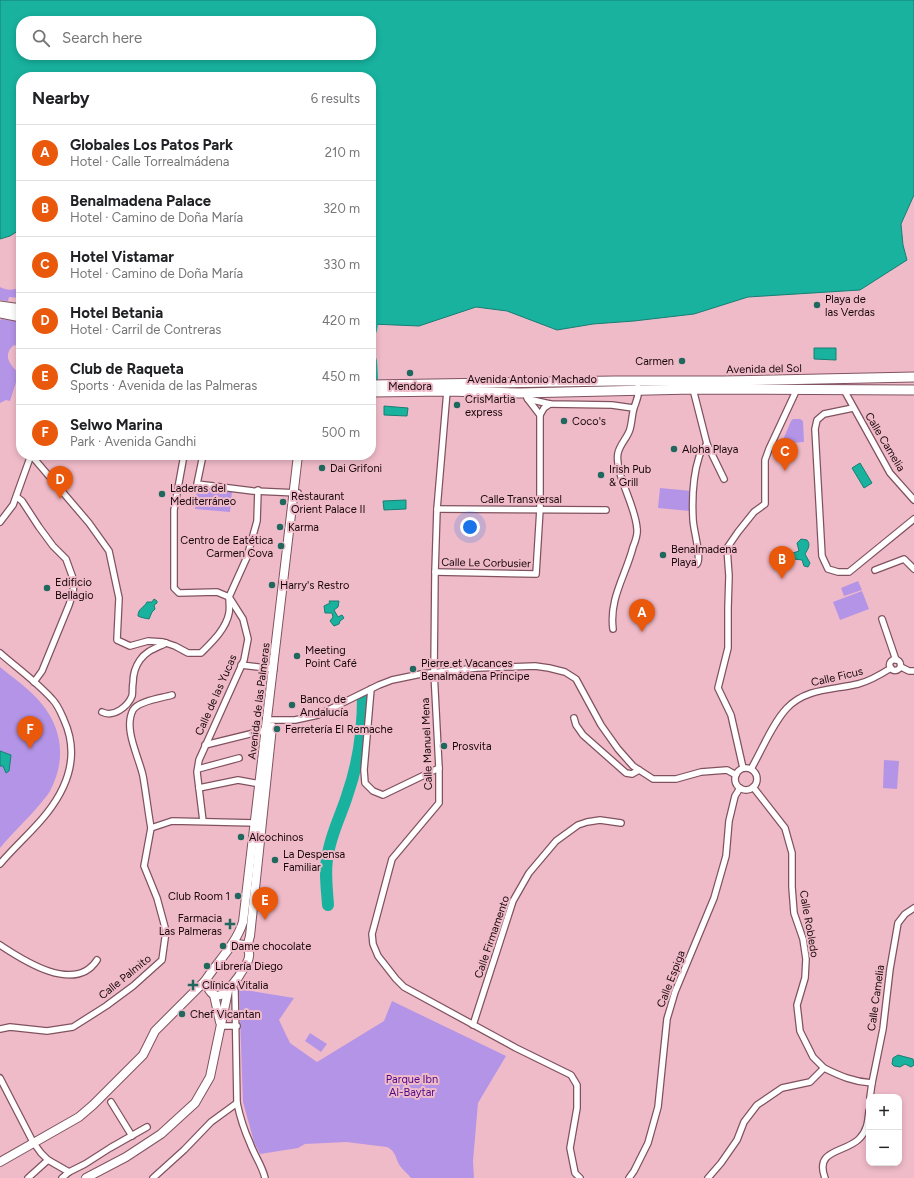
<!DOCTYPE html>
<meta charset="utf-8">
<style>
body{margin:0;font-family:Figtree,sans-serif;background:#f2f2f2;color:#202124}
.controls{position:absolute;right:12px;bottom:12px;display:grid;overflow:hidden;border-radius:8px;box-shadow:0 2px 6px #0003}
.controls button{width:36px;height:36px;display:grid;place-items:center;padding:0;border:0;border-bottom:1px solid #e0e0e0;background:#fff;color:#202124;font:20px sans-serif}
.you{position:absolute;left:470px;top:527px;width:14px;height:14px;margin:-10px;border:3px solid #fff;border-radius:50%;background:#1a73e8;box-shadow:0 0 0 6px #1a73e833}
.badge{display:grid;place-items:center;width:26px;height:26px;border-radius:50%;background:#ea580c;color:#fff;font-size:13px;font-weight:700}
.pin{position:absolute;translate:-50% -33px;filter:drop-shadow(0 1px 2px #0008)}
.pin::after{content:'';position:absolute;top:21px;width:14px;height:12px;background:inherit;clip-path:polygon(0 0,100% 0,50% 100%)}
.list{margin:0;padding:0;list-style:none}
h2{display:flex;justify-content:space-between;align-items:center;height:52px;margin:0;padding:0 16px;font-size:17px}
h2 small{font-size:13px;font-weight:400;color:#757577}
.list li{display:grid;grid-template-columns:26px 1fr auto;gap:12px;align-items:center;box-sizing:border-box;height:56px;padding:0 16px;border-top:1px solid #e0e0e0}
.list b{display:block;font-size:15px;white-space:nowrap}
.list p{margin:0;font-size:13px;white-space:nowrap;color:#757577}
.list em{font-size:13px;font-style:normal;color:#757577}
.icon{flex:none;width:22px;height:22px;fill:none;stroke:currentColor;stroke-width:2;stroke-linecap:round;stroke-linejoin:round}
.map{position:relative;flex:none;width:914px;height:1178px;overflow:hidden}
.search{position:absolute;background:#fff;box-shadow:0 2px 6px #0003;left:16px;top:16px;width:360px;height:44px;display:flex;align-items:center;gap:10px;box-sizing:border-box;padding:0 14px;border-radius:16px;color:#757577;font-size:15px}
.panel{position:absolute;background:#fff;box-shadow:0 2px 6px #0003;left:16px;top:72px;width:360px;height:388px;border-radius:16px}
.map>svg:first-child{display:block}
</style>
<div class="map">
<svg width="914" height="1178" viewBox="0 0 914 1178">
<rect width="100%" height="100%" fill="#f0bbc9"/>
<g fill="#b494e6">
<path d="M0,287C8,291 13,290 21,287V298L9,297L8,301L0,300Z"/>
<path d="M2,319L21,322V347L14,345C2,355 10,365 19,373L10,401L6,400L0,403V320Z"/>
<polygon points="793,419 800,419 803,421 804,442 792,443 791,440 783,440 791,421"/>
<polygon points="197,487 232,491 230,512 195,509"/>
<polygon points="660,488 692,491 690,511 658,508"/>
<polygon points="858,581 862,590 844,596 841,588"/>
<polygon points="862,591 869,609 840,620 833,602"/>
<path d="M0,667C12,677 32,691 41,703C63,729 66,761 50,791C48,795 44,799 41,803C28,819 13,832 0,848Z"/>
<polygon points="884,760 899,761 897,789 883,788"/>
<path d="M239,989L294,998L279,1020L290,1043L317,1062L384,1021L392,1001L506,1056L478,1103L473,1161L474,1178H411C408,1174 403,1170 400,1166C395,1158 396,1151 387,1147L346,1142L305,1144L298,1148L260,1154L254,1142L243,1102Z"/>
<polygon points="310,1033 327,1044 321,1052 305,1041"/>
</g>
<g fill="#18b29f" stroke="#187e73" fill-rule="evenodd">
<path d="M0,0H914V195L901,224L903,245L907,260L860,290L748,297L694,314L634,321L593,324L557,330L507,311L476,307L419,326L371,324V77H21V229L10,236L0,239ZM21,21H371V55H21Z"/>
<polygon points="814,348 836,348 836,360 814,359"/>
<polygon points="384,406 408,408 407,416 384,415"/>
<polygon points="860,463 872,483 864,488 852,468"/>
<polygon points="406,500 406,509 384,510 383,501"/>
<path d="M801,539L807,540C811,545 808,549 805,554L810,563L808,567L804,566L802,560L794,559L792,556L793,553L799,551L797,543Z"/>
<path d="M154,599L157,601V603L154,605L155,609L152,612L149,619C145,618 142,618 138,616C138,608 144,608 147,602H152Z"/>
<polygon points="329,601 339,601 338,607 334,610 338,617 342,615 344,618 340,621 339,624 334,626 330,621 333,617 332,613 325,613 324,606 330,603"/>
<polygon points="0,751 11,755 9,771 6,773 3,766 0,766"/>
<polygon points="898,1055 913,1059 914,1065 911,1067 905,1064 900,1067 894,1066 892,1064 893,1058"/>
</g>
<g fill="none" stroke-linecap="round" stroke-linejoin="round">
<g stroke="#18b29f" stroke-width="12">
<polyline points="371,330 372,324"/>
<polyline points="371,361 372,378"/>
<path d="M328,905C327,889 324,870 328,854C331,834 341,815 347,796C358,765 363,730 363,697"/>
</g>
<g stroke="#80525f" stroke-width="8">
<g id="street">
<path d="M693,389L707,444C704,448 700,453 699,457C693,476 692,499 693,519C693,529 702,557 697,564"/>
<polyline points="844,390 890,473 914,500"/>
<polyline points="447,391 437,509 435,572 434,672 439,768 439,803 392,859 372,934 373,944 378,956 396,979 404,987 516,1048 571,1075 577,1085 577,1108 570,1148 575,1173 580,1178"/>
<polyline points="527,398 540,415 544,408 550,404"/>
<polyline points="528,399 550,404 612,405 633,408"/>
<polyline points="853,408 824,414 817,420 815,429 822,556 828,569 838,572 849,572 914,519"/>
<polyline points="707,444 724,479"/>
<path d="M31,455L89,523L109,551L119,598L117,640L130,646L148,641L163,642L175,646L188,653H201C212,642 226,629 229,613C230,608 229,602 229,597L217,592L179,593L174,588V510L184,455"/>
<polyline points="203,455 197,484 253,491 298,493"/>
<polyline points="17,497 22,501 39,527 53,546 66,559 74,581 73,593 69,605 42,671 34,682"/>
<polyline points="437,509 606,510"/>
<polyline points="0,522 13,505 31,455"/>
<polyline points="875,570 904,559 914,569"/>
<polyline points="435,572 536,574 540,509 540,415"/>
<polyline points="882,619 896,660"/>
<path d="M613,629C609,598 626,575 633,547C635,542 638,535 637,529C636,506 614,473 618,453C620,444 628,437 630,429C632,422 632,414 634,408C636,401 640,395 638,387"/>
<path d="M0,653C17,668 37,682 52,699C58,705 61,713 64,720C79,753 69,785 47,813C33,831 15,846 0,864"/>
<circle cx="895" cy="665" r="5.5"/>
<polyline points="241,665 274,669"/>
<polyline points="901,667 909,671 914,671"/>
<polyline points="371,689 364,770 365,783 373,791 383,795 439,768"/>
<path d="M102,712C114,718 128,706 132,696C133,692 132,687 133,683C133,675 135,667 140,660C147,650 157,648 166,643"/>
<polyline points="574,718 576,725 583,735 626,773 632,774 639,770"/>
<polyline points="268,720 295,720 318,715 379,685 392,680 421,674 477,668 535,666 549,668 565,672 576,679 601,725 618,749 633,766 653,779 676,779 701,772 727,770 736,775"/>
<polyline points="205,745 266,730"/>
<polyline points="743,768 731,715 718,688 728,648 728,608 729,576 727,548 738,532 754,512 765,504 765,460 769,449 797,389"/>
<circle cx="746" cy="779" r="11"/>
<polyline points="198,769 239,758"/>
<path d="M751,769C762,750 772,724 787,708C806,688 833,690 858,684C870,681 880,675 891,668"/>
<polyline points="753,787 785,828 792,853 792,887 794,913 803,939 806,959 805,978 797,1005 800,1031 813,1057 824,1068"/>
<polyline points="199,788 238,780 260,784"/>
<polyline points="203,821 197,772 199,760 244,660 248,639 243,619 229,597 247,557 257,521 258,490"/>
<path d="M151,828C148,811 146,793 143,776C139,757 123,729 133,710C138,701 162,698 172,695"/>
<path d="M0,945C24,961 75,994 97,960"/>
<path d="M232,985L235,991L237,1103C240,1117 244,1130 250,1143C254,1155 262,1165 265,1178"/>
<polyline points="473,1025 513,901 529,873 556,841 578,825 587,822 600,820 621,823"/>
<polyline points="221,1026 237,1026"/>
<polyline points="0,1029 10,1027 47,1031 73,1027 106,1006 133,986 162,960 166,931 157,898 144,866 151,828 172,821 258,823"/>
<polyline points="0,1078 33,1142 41,1153 48,1160 69,1172"/>
<polyline points="870,1097 872,1083 883,1029 890,969 898,923 905,914 914,908"/>
<polyline points="111,1102 132,1136"/>
<polyline points="28,1178 48,1160"/>
<polyline points="62,1178 69,1172 85,1164 110,1148 147,1127"/>
<polyline points="153,1178 184,1150 211,1122 237,1103"/>
<polyline points="629,1178 634,1171 648,1143 658,1107 667,1019 675,992 714,898 726,856 729,821 735,796 740,788"/>
<path d="M708,1178L721,1163L737,1140L744,1122L757,1105L782,1088L810,1082L824,1068C840,1076 854,1082 872,1083"/>
<path d="M825,1178C814,1149 845,1153 859,1139C867,1131 868,1122 869,1111"/>
</g>
</g>
<g stroke="#80525f" stroke-width="10">
<g id="secondary">
<path d="M232,946C238,944 241,943 247,947C248,950 250,953 249,956C249,963 242,970 239,976C228,991 215,1009 205,981C218,961 236,944 243,922L298,455"/>
<polyline points="247,947 250,936 272,727"/>
<polyline points="214,995 220,1022"/>
<polyline points="0,1162 79,1117 93,1105 143,1055 155,1031 205,981"/>
<polyline points="86,1178 126,1157 161,1134 195,1103 210,1077 228,991"/>
</g>
</g>
<g stroke="#80525f" stroke-width="11">
<g id="primary">
<polyline points="0,306 21,309"/>
<polyline points="0,313 21,317"/>
<polyline points="371,385 614,381 723,381 914,377"/>
<polyline points="371,392 447,391 520,393 693,389 914,390"/>
</g>
</g>
<use href="#street" stroke="#fff" stroke-width="5.5"/>
<use href="#secondary" stroke="#fff" stroke-width="8"/>
<use href="#primary" stroke="#fff" stroke-width="9"/>
</g>
<g fill="#20685d" stroke="#f0bbc9" stroke-width="1.5">
<circle cx="817" cy="305" r="4"/>
<circle cx="682" cy="361" r="4"/>
<circle cx="410" cy="373" r="4"/>
<circle cx="457" cy="405" r="4"/>
<circle cx="564" cy="421" r="4"/>
<circle cx="674" cy="449" r="4"/>
<circle cx="322" cy="468" r="4"/>
<circle cx="601" cy="475" r="4"/>
<circle cx="162" cy="494" r="4"/>
<circle cx="283" cy="502" r="4"/>
<circle cx="280" cy="527" r="4"/>
<circle cx="281" cy="546" r="4"/>
<circle cx="663" cy="555" r="4"/>
<circle cx="272" cy="585" r="4"/>
<circle cx="47" cy="588" r="4"/>
<circle cx="297" cy="656" r="4"/>
<circle cx="413" cy="669" r="4"/>
<circle cx="292" cy="705" r="4"/>
<circle cx="277" cy="729" r="4"/>
<circle cx="444" cy="746" r="4"/>
<circle cx="241" cy="837" r="4"/>
<circle cx="275" cy="860" r="4"/>
<circle cx="238" cy="896" r="4"/>
<path d="M228 918h4v4h4v4h-4v4h-4v-4h-4v-4h4z"/>
<circle cx="223" cy="946" r="4"/>
<circle cx="207" cy="966" r="4"/>
<path d="M191 979h4v4h4v4h-4v4h-4v-4h-4v-4h4z"/>
<circle cx="182" cy="1014" r="4"/>
</g>
<g text-anchor="middle" dominant-baseline="central" stroke-width="4" stroke-linejoin="round" paint-order="stroke">
<g font-size="11" fill="#17060b" stroke="#f0bbc9" text-anchor="start">
<text x="825" y="299">Playa de<tspan x="825" dy="13">las Verdas</tspan></text>
<text x="674" y="361" text-anchor="end">Carmen</text>
<text x="410" y="386" text-anchor="middle">Mendora</text>
<text x="465" y="399">CrisMartia<tspan x="465" dy="13">express</tspan></text>
<text x="572" y="421">Coco's</text>
<text x="682" y="449">Aloha Playa</text>
<text x="330" y="468">Dai Grifoni</text>
<text x="609" y="469">Irish Pub<tspan x="609" dy="13">&amp; Grill</tspan></text>
<text x="170" y="488">Laderas del<tspan x="170" dy="13">Mediterráneo</tspan></text>
<text x="291" y="496">Restaurant<tspan x="291" dy="13">Orient Palace II</tspan></text>
<text x="288" y="527">Karma</text>
<text x="273" y="540" text-anchor="end">Centro de Eatética<tspan x="273" dy="13">Carmen Cova</tspan></text>
<text x="671" y="549">Benalmadena<tspan x="671" dy="13">Playa</tspan></text>
<text x="55" y="582">Edificio<tspan x="55" dy="13">Bellagio</tspan></text>
<text x="280" y="585">Harry's Restro</text>
<text x="305" y="650">Meeting<tspan x="305" dy="13">Point Café</tspan></text>
<text x="421" y="663">Pierre et Vacances<tspan x="421" dy="13">Benalmádena Príncipe</tspan></text>
<text x="300" y="699">Banco de<tspan x="300" dy="13">Andalucía</tspan></text>
<text x="285" y="729">Ferretería El Remache</text>
<text x="452" y="746">Prosvita</text>
<text x="249" y="837">Alcochinos</text>
<text x="283" y="854">La Despensa<tspan x="283" dy="13">Familiar</tspan></text>
<text x="230" y="896" text-anchor="end">Club Room 1</text>
<text x="222" y="918" text-anchor="end">Farmacia<tspan x="222" dy="13">Las Palmeras</tspan></text>
<text x="231" y="946">Dame chocolate</text>
<text x="215" y="966">Librería Diego</text>
<text x="202" y="985">Clínica Vitalia</text>
<text x="190" y="1014">Chef Vicantan</text>
</g>
<g font-size="11" fill="#17060b" stroke="#f0bbc9">
<text transform="translate(764 369) rotate(-1)">Avenida del Sol</text>
<text x="532" y="379">Avenida Antonio Machado</text>
<text transform="translate(885 442) rotate(59)">Calle Camelia</text>
<text x="521" y="499">Calle Transversal</text>
<text transform="translate(486 563) rotate(1)">Calle Le Corbusier</text>
<text transform="translate(837 677) rotate(-13)">Calle Ficus</text>
<text transform="translate(216 695) rotate(-66)">Calle de las Yucas</text>
<text transform="translate(259 701) rotate(-83)">Avenida de las Palmeras</text>
<text transform="translate(427 744) rotate(-92)">Calle Manuel Mena</text>
<text transform="translate(809 924) rotate(80)">Calle Robledo</text>
<text transform="translate(492 937) rotate(-71)">Calle Firmamento</text>
<text transform="translate(125 977) rotate(-39)">Calle Palmito</text>
<text transform="translate(671 979) rotate(-69)">Calle Espiga</text>
<text transform="translate(876 998) rotate(-82)">Calle Camelia</text>
</g>
<g font-size="11" fill="#4f0887" stroke="#f0bbc9">
<text x="412" y="1079">Parque Ibn<tspan x="412" dy="13">Al-Baytar</tspan></text>
</g>
</g>
</svg>
<div class="controls">
<button>+</button>
<button>−</button>
</div>
<div class="you"></div>
<div class="pin badge" style="left:642px;top:632px">A</div>
<div class="pin badge" style="left:782px;top:579px">B</div>
<div class="pin badge" style="left:785px;top:471px">C</div>
<div class="pin badge" style="left:60px;top:499px">D</div>
<div class="pin badge" style="left:265px;top:920px">E</div>
<div class="pin badge" style="left:30px;top:749px">F</div>
<div class="search"><svg class="icon" aria-label="search" viewBox="0 0 24 24"><circle cx="10" cy="10" r="6"/><path d="M15 15l6 6"/></svg>Search here</div>
<section class="panel">
<h2>Nearby<small>6 results</small></h2>
<ul class="list">
<li><span class="badge">A</span><div><b>Globales Los Patos Park</b><p>Hotel · Calle Torrealmádena</p></div><em>210 m</em></li>
<li><span class="badge">B</span><div><b>Benalmadena Palace</b><p>Hotel · Camino de Doña María</p></div><em>320 m</em></li>
<li><span class="badge">C</span><div><b>Hotel Vistamar</b><p>Hotel · Camino de Doña María</p></div><em>330 m</em></li>
<li><span class="badge">D</span><div><b>Hotel Betania</b><p>Hotel · Carril de Contreras</p></div><em>420 m</em></li>
<li><span class="badge">E</span><div><b>Club de Raqueta</b><p>Sports · Avenida de las Palmeras</p></div><em>450 m</em></li>
<li><span class="badge">F</span><div><b>Selwo Marina</b><p>Park · Avenida Gandhi</p></div><em>500 m</em></li>
</ul>
</section>
</div>
